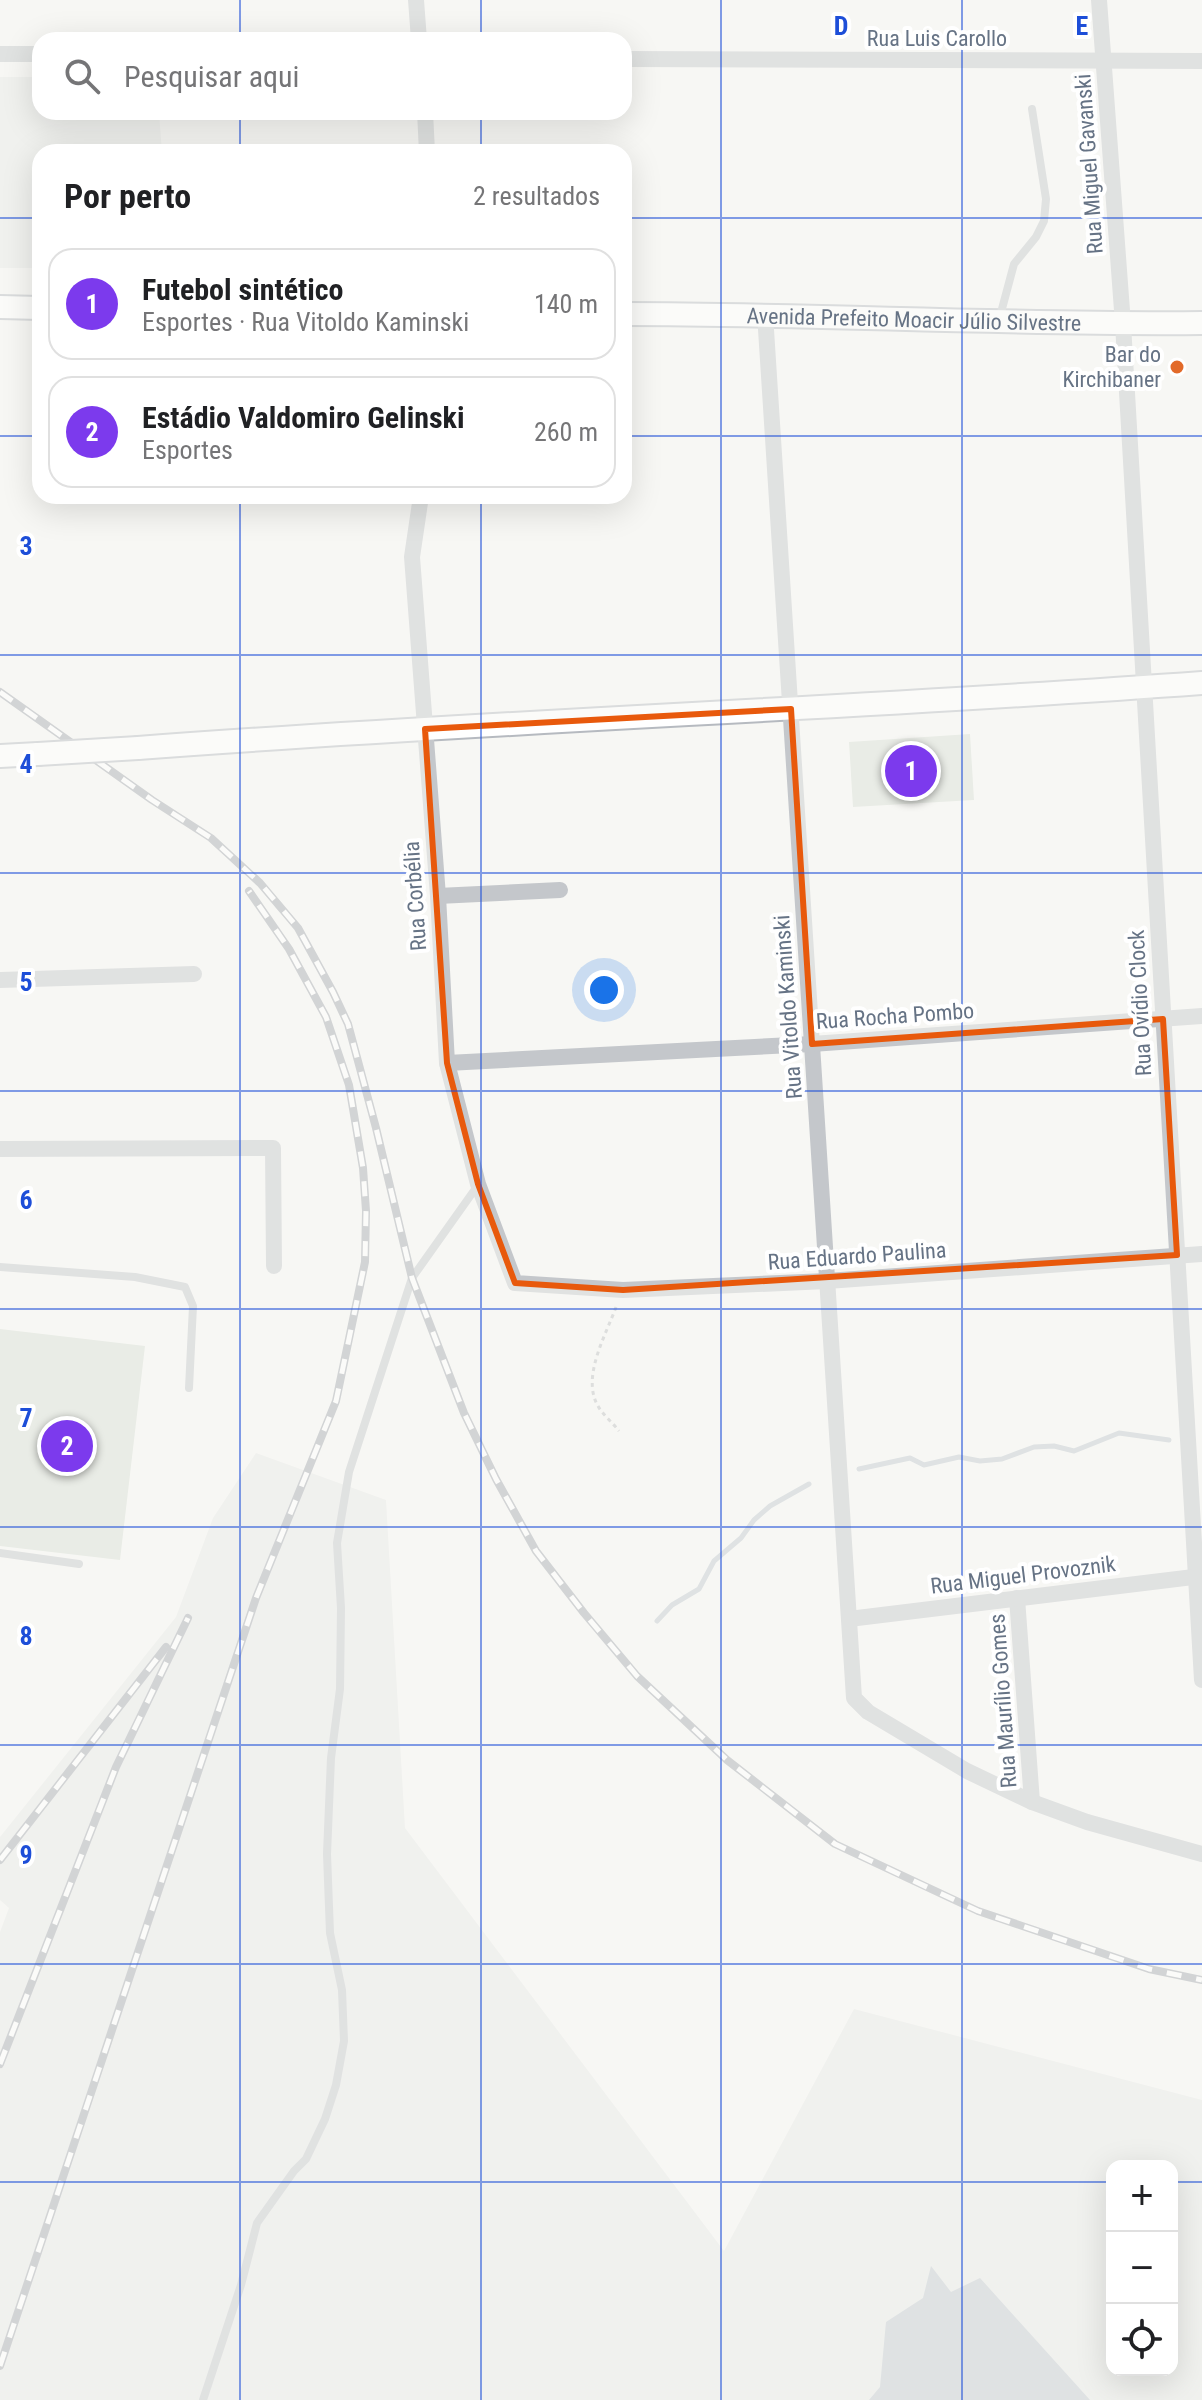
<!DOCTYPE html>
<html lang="pt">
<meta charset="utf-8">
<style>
body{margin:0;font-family:"Roboto Condensed",sans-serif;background:#f2f2f2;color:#202124}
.controls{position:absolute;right:24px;bottom:24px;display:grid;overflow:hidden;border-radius:16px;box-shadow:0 8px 32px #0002}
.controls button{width:72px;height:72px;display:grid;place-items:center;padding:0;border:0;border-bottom:2px solid #e0e0e0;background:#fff;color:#202124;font:40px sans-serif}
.you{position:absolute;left:604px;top:990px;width:28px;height:28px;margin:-20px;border:6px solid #fff;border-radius:50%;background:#1a73e8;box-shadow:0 0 0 12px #1a73e833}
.badge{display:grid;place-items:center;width:52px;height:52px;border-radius:50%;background:#7c3aed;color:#fff;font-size:26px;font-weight:700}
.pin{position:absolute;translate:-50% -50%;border:4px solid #fff;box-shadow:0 2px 8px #0006}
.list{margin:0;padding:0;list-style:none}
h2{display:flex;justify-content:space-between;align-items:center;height:104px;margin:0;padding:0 32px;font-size:34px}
h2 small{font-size:26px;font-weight:400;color:#757577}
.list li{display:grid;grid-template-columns:52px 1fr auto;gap:24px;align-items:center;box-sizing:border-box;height:112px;margin:0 16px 16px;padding:0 16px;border:2px solid #e0e0e0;border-radius:24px}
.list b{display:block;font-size:30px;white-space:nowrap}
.list p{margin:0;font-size:26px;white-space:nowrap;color:#757577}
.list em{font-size:26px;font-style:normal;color:#757577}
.icon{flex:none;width:44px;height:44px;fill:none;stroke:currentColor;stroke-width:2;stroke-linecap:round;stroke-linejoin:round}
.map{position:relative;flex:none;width:1202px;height:2400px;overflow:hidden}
.search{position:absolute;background:#fff;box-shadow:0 8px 32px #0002;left:32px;top:32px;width:600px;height:88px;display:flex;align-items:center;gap:20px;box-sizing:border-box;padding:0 28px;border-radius:24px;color:#757577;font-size:30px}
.panel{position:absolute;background:#fff;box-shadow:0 8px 32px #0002;left:32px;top:144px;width:600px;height:360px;border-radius:24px}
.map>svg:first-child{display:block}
</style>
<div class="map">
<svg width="1202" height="2400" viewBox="0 0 1202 2400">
<rect width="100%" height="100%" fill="#f7f7f4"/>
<g fill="#e7e8e7" fill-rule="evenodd">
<polygon points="0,77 40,77 40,112 159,112 162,152 40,152 40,268 0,268"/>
<path d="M256,1453L386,1500L405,1828L724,2251L854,2009L1202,2100V2400H0V1932L9,1908L0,1900V1837L176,1617L213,1518ZM1112,2166H1172V2370H1112Z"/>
</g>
<g fill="#d7ded5">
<polygon points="970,734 974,800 853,807 849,742"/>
<polygon points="0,1329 145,1346 120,1560 0,1546"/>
</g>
<polygon fill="#c0c8cf" points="931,2266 951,2292 980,2278 1090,2400 869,2400 880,2387 886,2322 923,2298"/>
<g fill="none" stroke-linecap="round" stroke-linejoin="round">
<g stroke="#c0c8cf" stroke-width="5">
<polyline points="859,1469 910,1458 924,1465 959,1457 980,1461 1002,1459 1034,1447 1054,1446 1074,1451 1119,1433 1169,1440"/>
<polyline points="657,1621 672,1605 699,1589 714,1561 741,1538 754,1520 770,1506 809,1484"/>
</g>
<g stroke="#b6bac0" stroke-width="26">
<g id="secondary">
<polyline points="0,307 40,308"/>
<path id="s1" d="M624,314C817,314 1009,325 1202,323"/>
<path d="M138,748C492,721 848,709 1202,683"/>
<polyline points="0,756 38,754"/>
</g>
</g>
<path stroke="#bcbec1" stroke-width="3" stroke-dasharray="4 4" stroke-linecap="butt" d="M616,1307C606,1335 581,1377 598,1406C603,1415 613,1423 619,1431"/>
<g stroke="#c4c7cb" stroke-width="8">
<polyline points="999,320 1014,264 1036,237 1044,221 1046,199 1032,109"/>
<polyline points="0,1267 135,1277 185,1287 193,1306 189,1388"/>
<polyline points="0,1553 79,1564"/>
<polyline points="203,2400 241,2285 257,2223 294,2171 306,2159 325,2119 336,2085 344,2041 342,1990 330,1933 327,1854 331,1758 340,1689 341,1608 337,1543 349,1472 412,1278 478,1185"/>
</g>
<g stroke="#c4c7cb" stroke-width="16">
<polyline points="416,0 419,40"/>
<polyline points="1099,0 1123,324 1202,1680"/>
<polyline points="0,54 40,54"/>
<polyline points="624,59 1202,61"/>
<polyline points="425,112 427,152"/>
<polyline points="765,314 854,1698 868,1712 967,1771 1032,1802 1087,1822 1202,1854"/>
<polyline points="421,496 412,557 438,896 447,1063 478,1184 515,1283 623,1290 827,1281 1202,1254"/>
<polyline points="438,896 560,890"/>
<polyline points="0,980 194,974"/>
<polyline points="447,1063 812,1044 1202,1016"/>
<polyline points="0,1149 273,1148 274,1266"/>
<polyline points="1017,1598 1032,1802"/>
<polyline points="849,1619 1202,1576"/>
</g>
<use href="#secondary" stroke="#fff" stroke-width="22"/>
<g stroke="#a5a9b0" stroke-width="8">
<g id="rail">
<polyline points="0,692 152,800 211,838 260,883 298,928 333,992 348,1024 376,1128 412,1278 464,1413 496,1479 536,1551 584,1613 637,1676 727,1760 835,1844 978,1911 1149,1969 1202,1980"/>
<polyline points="0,1860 166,1647"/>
<polyline points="0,2064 116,1767 188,1618"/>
<polyline points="0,2366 256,1598 336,1401 365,1262 366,1211 363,1168 349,1085 326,1017 289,949 249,891"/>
</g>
</g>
<use href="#rail" stroke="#fff" stroke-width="5" stroke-dasharray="15" stroke-linecap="butt"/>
<g stroke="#b6bac0" stroke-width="26" stroke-linecap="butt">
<polyline id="secondary-bridge" points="38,754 138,748"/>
</g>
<use href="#secondary-bridge" stroke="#fff" stroke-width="22"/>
</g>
<path d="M0 0H1202V2400H0ZM791,709L812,1044L1163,1019L1177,1255L623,1290L515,1283L478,1184L447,1063L425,729Z" fill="#f7f7f4" fill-opacity=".55" fill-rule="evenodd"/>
<path fill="none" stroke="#e8590c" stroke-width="6" stroke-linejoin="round" d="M791,709L812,1044L1163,1019L1177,1255L623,1290L515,1283L478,1184L447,1063L425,729Z"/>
<path fill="none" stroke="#1d4ed8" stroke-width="2" stroke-opacity="0.55" d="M240,0V40M481,0V40M721,0V2400M962,0V2400M240,112V152M481,112V152M0,218H40M624,218H1202M0,436H40M624,436H1202M240,496V2400M481,496V2400M0,655H1202M0,873H1202M0,1091H1202M0,1309H1202M0,1527H1202M0,1745H1202M0,1964H1202M0,2182H1112M1172,2182H1202"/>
<circle fill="#e26a29" stroke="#fff" stroke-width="3" cx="1177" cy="367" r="8"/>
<g text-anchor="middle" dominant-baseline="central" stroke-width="8" stroke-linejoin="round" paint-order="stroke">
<g font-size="22" fill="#667385" stroke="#fff">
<text x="937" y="38">Rua Luis Carollo</text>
<text transform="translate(1089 164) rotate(-94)">Rua Miguel Gavanski</text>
<text stroke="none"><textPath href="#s1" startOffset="290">Avenida Prefeito Moacir Júlio Silvestre</textPath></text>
<text transform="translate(415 896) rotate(-94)">Rua Corbélia</text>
<text transform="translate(1140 1003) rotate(-93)">Rua Ovídio Clock</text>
<text transform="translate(788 1007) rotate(-94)">Rua Vitoldo Kaminski</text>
<text transform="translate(895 1016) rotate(-4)">Rua Rocha Pombo</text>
<text transform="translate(857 1256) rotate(-4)">Rua Eduardo Paulina</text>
<text transform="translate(1023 1575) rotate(-7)">Rua Miguel Provoznik</text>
<text transform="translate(1003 1701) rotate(-94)">Rua Maurílio Gomes</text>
</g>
<g font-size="22" fill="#667385" stroke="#fff" text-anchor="end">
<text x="1161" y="354">Bar do<tspan x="1161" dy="25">Kirchibaner</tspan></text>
</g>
</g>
<g font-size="26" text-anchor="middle" font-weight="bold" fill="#1d4ed8" stroke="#fff" stroke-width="8" stroke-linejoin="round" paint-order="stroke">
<text x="841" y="35">D</text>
<text x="1082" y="35">E</text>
<text x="26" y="555">3</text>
<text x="26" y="773">4</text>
<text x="26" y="991">5</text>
<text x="26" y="1209">6</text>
<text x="26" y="1427">7</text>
<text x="26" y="1645">8</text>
<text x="26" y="1864">9</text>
</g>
</svg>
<div class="controls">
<button>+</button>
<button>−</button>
<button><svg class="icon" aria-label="locate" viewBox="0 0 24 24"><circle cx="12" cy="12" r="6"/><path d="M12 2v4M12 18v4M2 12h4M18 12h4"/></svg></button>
</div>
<div class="you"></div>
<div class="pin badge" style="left:911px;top:771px">1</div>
<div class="pin badge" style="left:67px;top:1446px">2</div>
<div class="search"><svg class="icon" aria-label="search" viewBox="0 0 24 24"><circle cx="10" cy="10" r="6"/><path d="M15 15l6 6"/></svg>Pesquisar aqui</div>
<section class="panel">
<h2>Por perto<small>2 resultados</small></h2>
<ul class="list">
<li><span class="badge">1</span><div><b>Futebol sintético</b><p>Esportes · Rua Vitoldo Kaminski</p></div><em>140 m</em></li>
<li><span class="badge">2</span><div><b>Estádio Valdomiro Gelinski</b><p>Esportes</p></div><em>260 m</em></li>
</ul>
</section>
</div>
